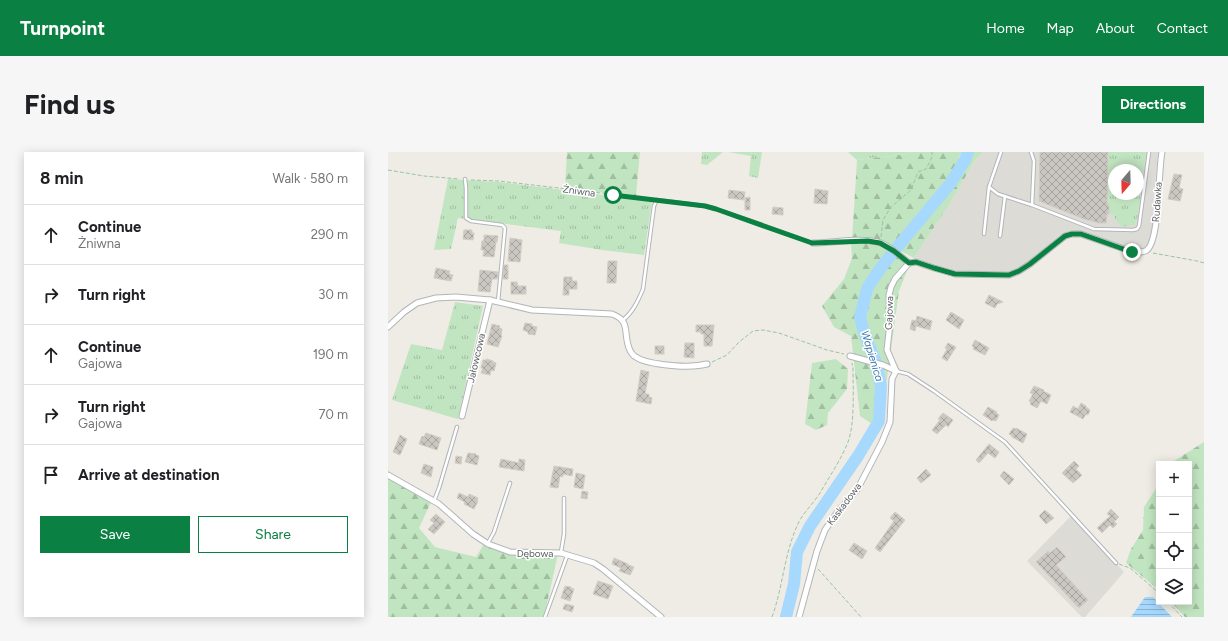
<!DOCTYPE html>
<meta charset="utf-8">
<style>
body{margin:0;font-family:Figtree,sans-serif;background:#f6f6f6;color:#202124}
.controls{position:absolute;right:12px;bottom:12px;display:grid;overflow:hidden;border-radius:0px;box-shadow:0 2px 10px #0003}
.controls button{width:36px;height:36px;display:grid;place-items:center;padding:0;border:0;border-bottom:1px solid #e0e0e0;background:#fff;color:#202124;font:20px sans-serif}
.compass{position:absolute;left:720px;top:12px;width:36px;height:36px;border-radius:50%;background:#fff;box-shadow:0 2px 10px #0003;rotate:199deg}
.stop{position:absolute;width:12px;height:12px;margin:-9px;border:3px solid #0b8043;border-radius:50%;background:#fff}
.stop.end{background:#0b8043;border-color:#fff;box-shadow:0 1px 4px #0008}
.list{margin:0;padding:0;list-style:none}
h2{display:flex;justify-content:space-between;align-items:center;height:52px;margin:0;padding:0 16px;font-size:17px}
h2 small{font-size:13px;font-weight:400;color:#757577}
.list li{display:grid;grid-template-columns:26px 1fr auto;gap:12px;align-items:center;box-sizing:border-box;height:60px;padding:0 16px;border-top:1px solid #e0e0e0}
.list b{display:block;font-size:15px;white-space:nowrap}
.list p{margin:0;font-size:13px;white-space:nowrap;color:#757577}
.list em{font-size:13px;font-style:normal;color:#757577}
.actions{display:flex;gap:8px;padding:12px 16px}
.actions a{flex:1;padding:9px 0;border:1px solid #0b8043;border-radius:0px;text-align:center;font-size:14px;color:#0b8043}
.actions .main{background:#0b8043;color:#fff}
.icon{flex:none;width:22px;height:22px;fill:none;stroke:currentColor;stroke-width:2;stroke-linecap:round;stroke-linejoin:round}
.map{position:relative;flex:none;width:816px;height:465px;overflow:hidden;border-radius:0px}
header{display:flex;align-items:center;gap:24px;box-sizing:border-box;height:56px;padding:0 20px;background:#0b8043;color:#fff}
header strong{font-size:19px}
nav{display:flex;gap:22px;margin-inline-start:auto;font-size:14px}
.intro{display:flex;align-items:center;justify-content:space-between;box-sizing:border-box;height:96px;padding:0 24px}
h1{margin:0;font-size:28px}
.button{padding:10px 18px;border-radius:0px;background:#0b8043;color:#fff;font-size:14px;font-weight:700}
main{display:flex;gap:24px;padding:0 24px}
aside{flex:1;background:#fff;border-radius:0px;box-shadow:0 2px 10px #0003}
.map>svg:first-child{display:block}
</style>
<header>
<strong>Turnpoint</strong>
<nav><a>Home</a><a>Map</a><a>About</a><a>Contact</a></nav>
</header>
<div class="intro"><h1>Find us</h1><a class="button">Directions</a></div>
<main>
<aside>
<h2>8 min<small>Walk · 580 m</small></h2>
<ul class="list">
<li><svg class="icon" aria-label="ahead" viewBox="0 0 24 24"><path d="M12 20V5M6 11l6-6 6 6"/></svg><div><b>Continue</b><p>Żniwna</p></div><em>290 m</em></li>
<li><svg class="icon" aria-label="right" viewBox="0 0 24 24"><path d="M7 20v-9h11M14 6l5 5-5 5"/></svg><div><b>Turn right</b></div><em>30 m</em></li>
<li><svg class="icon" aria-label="ahead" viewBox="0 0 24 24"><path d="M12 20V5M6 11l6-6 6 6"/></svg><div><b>Continue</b><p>Gajowa</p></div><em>190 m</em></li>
<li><svg class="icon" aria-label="right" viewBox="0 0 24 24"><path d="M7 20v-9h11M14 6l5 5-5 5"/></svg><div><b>Turn right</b><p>Gajowa</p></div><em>70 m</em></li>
<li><svg class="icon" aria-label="arrive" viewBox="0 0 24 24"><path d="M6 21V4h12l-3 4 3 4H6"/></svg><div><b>Arrive at destination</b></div></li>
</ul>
<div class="actions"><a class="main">Save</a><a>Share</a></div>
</aside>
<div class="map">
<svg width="816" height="465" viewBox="0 0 816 465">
<defs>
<pattern id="grass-tufts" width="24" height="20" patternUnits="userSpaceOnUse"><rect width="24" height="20" fill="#c2e5c1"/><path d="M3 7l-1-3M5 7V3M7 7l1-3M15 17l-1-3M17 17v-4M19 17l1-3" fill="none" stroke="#a1bda0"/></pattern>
<pattern id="forest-firs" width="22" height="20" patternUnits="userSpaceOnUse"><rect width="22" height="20" fill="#c2e5c1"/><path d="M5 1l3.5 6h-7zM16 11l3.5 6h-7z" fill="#a1bda0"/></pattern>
<pattern id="water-rules" width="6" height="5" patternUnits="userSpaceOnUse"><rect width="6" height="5" fill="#a6d9fd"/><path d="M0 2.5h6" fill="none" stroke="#8ab3d0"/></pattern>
<pattern id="building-cross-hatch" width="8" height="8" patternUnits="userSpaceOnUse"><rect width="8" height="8" fill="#cac6c1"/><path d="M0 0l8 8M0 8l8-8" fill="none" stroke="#a7a4a0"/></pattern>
</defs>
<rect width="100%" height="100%" fill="#eeece4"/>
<g fill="#dddbd6" fill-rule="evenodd">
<path d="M595,0H770L766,44L765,78L759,94L757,97L747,99L706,84L688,79L680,80L672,83L644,108L624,119L576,120L556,117L541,113L526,106L564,48L587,8ZM726,18H750V42H726Z"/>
<polygon points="684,363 736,420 697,465 694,465 639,409"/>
</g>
<g fill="url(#grass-tufts)" fill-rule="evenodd">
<polygon points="314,0 335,0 319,13 313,12"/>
<polygon points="340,0 374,0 370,26 361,24 363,4"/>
<path d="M460,0H525C507,5 488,5 469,8Z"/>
<path d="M720,0H758L749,68L746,73C733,76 730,75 726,63L721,61V52H719ZM726,18H750V42H726Z"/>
<polygon points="60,27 111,30 264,49 256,103 214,98 171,91 173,79 70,66 63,97 46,98"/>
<polygon points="67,150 95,154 70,267 4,248 23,192 54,198"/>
</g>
<g fill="url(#forest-firs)">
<polygon points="179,0 252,0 248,44 202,39 177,34"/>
<path d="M525,0H574L561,26L502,95L464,88L469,8C488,5 507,5 525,0Z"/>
<path d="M584,0H595L587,8L564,48L526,106L511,98C537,68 570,37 584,0Z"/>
<path d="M463,90C495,91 498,94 521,114L511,139L492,277L472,264L463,184L446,175L434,154L456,127L464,106Z"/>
<polygon points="448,207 460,217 459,237 440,261 439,273 428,278 417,272 424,211"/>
<polygon points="816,290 816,465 797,465 783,450 801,450 801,312 784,312 786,309"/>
<polygon points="0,325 43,350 31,376 47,395 88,405 96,392 121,403 170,402 156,465 0,465"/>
<polygon points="771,332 771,438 738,411 743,397 755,378 756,355"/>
</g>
<polygon fill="url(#water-rules)" points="757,445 765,445 784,465 743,465"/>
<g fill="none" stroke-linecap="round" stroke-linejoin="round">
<polyline stroke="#a6d9fd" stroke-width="12" points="398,465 406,432 409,400 422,374 470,304 491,269 493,234 488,211 476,180 472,165 479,137 489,121 506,99 562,32 577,8 580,0"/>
</g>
<g fill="url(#building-cross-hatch)" stroke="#d3cdc3">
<polygon points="652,0 720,0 719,52 721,52 721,62 719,62 718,71 711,71 696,67 651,49"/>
<polygon points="786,22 794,23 791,36 795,37 792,49 780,47"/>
<polygon points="427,37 440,39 439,52 426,51"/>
<polygon points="341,38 357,40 356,48 340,46"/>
<polygon points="362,45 362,58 357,58 357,46"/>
<polygon points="385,55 395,56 395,63 384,62"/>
<polygon points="76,78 84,78 84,81 86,81 85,88 75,87"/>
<polygon points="96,83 110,84 109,90 108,90 106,105 95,104 96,98 93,98 94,89 96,89"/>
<polygon points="122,86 134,88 132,110 120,109"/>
<polygon points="220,109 229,109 228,131 219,131"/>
<polygon points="116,113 120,113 120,127 115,127"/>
<polygon points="48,116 62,119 61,122 65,123 63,129 46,126"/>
<polygon points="92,118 110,120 109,127 104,127 102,140 90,139"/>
<polygon points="176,125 184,125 184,129 189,129 189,137 181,137 181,143 175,143"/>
<polygon points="123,130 129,130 130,134 138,134 138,142 123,142"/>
<polygon points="601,143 615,150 609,152 607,156 597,151"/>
<polygon points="563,160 576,168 571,177 558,168"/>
<polygon points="529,164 544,169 542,178 528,174 527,179 522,177 524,168 528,169"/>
<polygon points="137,171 144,172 144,174 149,175 147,183 140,182 140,180 135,178"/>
<polygon points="104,172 112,174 111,176 114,177 113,184 114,184 110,195 99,192"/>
<polygon points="308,173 326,173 324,194 316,194 316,182 313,182 313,180 308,180"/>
<polygon points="587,188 601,196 597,203 585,197 586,195 584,194"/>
<polygon points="297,191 306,191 306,206 296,205"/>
<polygon points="560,191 568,195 559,209 554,206 559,197 557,196"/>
<rect x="267" y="194" width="9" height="8"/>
<polygon points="99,207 105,209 105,210 108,211 106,219 103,218 102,223 93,221 95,216 93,216 95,208 98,208"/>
<polygon points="253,218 261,220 257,242 261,242 261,245 264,246 263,252 248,249"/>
<polygon points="646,234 656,238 655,239 663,243 659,252 653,249 649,256 642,252 643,250 641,249 645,242 642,241"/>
<polygon points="693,251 698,254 698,255 702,258 700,263 698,262 695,267 682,260 685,254 690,257"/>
<polygon points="600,255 609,260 608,261 611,263 608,269 604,268 604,269 595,263"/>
<polygon points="555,261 565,268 560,275 558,273 549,282 544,278 552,268 550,267"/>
<polygon points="625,276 628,277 628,276 639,282 635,291 624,285 624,284 621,282"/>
<polygon points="38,281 53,286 49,298 31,292 34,284 36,285"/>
<polygon points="12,283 19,287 12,303 5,300"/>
<polygon points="601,292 611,300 607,306 600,301 591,311 588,308"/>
<polygon points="80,301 88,302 88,303 91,304 89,313 77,310"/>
<polygon points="68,304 74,305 73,312 67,311"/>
<polygon points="113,307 131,311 131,307 137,308 136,319 111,315"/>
<polygon points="686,309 691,314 688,317 694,323 685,331 674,321"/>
<polygon points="36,312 45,315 43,325 33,321"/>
<polygon points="166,314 185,317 184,324 175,322 175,325 172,324 170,336 162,335"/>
<polygon points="538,317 543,323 533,331 529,326"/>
<polygon points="616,319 626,327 621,333 612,324"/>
<polygon points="188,321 197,323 195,337 186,335"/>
<polygon points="194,339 200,340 199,347 193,346"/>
<polygon points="71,341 80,345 81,342 90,346 89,349 90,349 86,357 76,352 77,350 69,346"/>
<polygon points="723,357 731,365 726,370 729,372 725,376 722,373 714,381 709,376 722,364 719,362"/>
<polygon points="657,358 666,366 658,372 651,364"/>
<polygon points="507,360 517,368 492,400 487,396 506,369 502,366"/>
<polygon points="48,362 57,370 46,382 40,377 46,371 42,368"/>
<polygon points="466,391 479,399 474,407 461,398"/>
<polygon points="669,395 678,405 668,413 700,448 691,456 648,410 660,399 662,401"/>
<polygon points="226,406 240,412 240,413 246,415 242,423 231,419 233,416 224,412"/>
<polygon points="210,429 225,434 220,447 205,442"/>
<polygon points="177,434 181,435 182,434 183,436 186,437 182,449 173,446"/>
<polygon points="177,452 186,454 184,460 175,457"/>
</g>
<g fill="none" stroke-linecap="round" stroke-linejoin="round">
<g stroke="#b2b5b9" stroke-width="4.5">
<g id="service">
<polyline points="643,0 646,9 644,53"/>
<polyline points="77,27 78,36 78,66 83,69 114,73 117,76 110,150"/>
<polyline points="601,35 610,42 644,53 706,77 745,78 749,77 751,74 761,0"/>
<polyline points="596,82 601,35 613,0"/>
<polyline points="612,84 617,44"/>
<path d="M235,168C245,160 250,149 255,137L266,54L269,48L317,54L328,57L425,91"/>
<polyline points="508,219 520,222 546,239 617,290 728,411"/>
<polyline points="46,349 51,336 69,275"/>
<polyline points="100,391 106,380 122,331"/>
<polyline points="173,400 176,382 176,346"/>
<polyline points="157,465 179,404"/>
</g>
</g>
<g stroke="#b2b5b9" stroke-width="7">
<g id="minor">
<path d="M425,91C445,91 474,85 493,91C503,95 512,104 521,111"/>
<path d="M0,175L16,160L29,151L48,146L68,145L102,148L144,158L224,162C243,169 235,180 241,196C242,199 245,204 248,205C257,212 292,215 303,214C308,214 314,213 319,212"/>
<polyline points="462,204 495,213 508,219"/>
<path d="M508,219L499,198L502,171L501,143L503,135L507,127L521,111L528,110L546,116L567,122L621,123L631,119L642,112L677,84L684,82H693L745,100C749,100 755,101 759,98C772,87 770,19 774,0"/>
<polyline points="74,264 102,148"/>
<polyline points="0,323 51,352 85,382 100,392 122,400 173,401 206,411 215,417 273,465"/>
<polyline points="411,465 429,399 437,378 451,358 469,338 494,290 502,270 504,227 508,219"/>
</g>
</g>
<g stroke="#99c4a4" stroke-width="1" stroke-dasharray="4 2" stroke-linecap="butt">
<polyline points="0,18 36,24 71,27"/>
<polyline points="83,28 111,29 264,47"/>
<polyline points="493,85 495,68 503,55 523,38 530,20 538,17 544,5 544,0"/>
<polyline points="765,101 809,109 816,111"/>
<polyline points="324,210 339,203 351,190 365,179 375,178 391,181 439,198 456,202"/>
<polyline points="731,412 742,416 771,441"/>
<polyline points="430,417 473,465"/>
<polyline points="780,450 794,465"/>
<path d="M384,465C395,435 396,403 409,374C413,363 425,352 432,341C441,325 453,308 460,290C467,271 465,238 465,217L464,211"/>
</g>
<use href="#service" stroke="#fff" stroke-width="2.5"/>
<use href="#minor" stroke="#fff" stroke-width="5"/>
</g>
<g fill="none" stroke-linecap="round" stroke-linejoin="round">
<polyline stroke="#0b8043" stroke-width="5" points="225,43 317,54 328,57 424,91 480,89 492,91 506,99 521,111 528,110 546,116 567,122 621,123 631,119 642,112 677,84 684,82 693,82 744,100"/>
</g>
<g text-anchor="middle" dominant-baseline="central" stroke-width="3" stroke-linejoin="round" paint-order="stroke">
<g font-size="10" fill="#5c6064" stroke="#fff">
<text transform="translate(191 39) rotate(8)">Żniwna</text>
<text transform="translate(769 50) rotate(-86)">Rudawka</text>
<text transform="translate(501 161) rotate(-88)">Gajowa</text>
<text transform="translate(88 206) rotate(-77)">Jałowcowa</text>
<text transform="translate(456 352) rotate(-53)">Kaskadowa</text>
<text x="147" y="401">Dębowa</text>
</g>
<g font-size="11" font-style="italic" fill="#427aae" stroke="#fff">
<text transform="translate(484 204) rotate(73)">Wapienica</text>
</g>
</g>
</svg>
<div class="controls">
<button>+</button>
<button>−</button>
<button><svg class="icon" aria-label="locate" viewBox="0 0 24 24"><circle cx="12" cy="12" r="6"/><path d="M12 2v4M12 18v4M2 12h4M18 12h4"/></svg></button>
<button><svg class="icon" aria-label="layers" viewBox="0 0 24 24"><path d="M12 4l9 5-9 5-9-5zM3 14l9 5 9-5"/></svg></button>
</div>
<svg class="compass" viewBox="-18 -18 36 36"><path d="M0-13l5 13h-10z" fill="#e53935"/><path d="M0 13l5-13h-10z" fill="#757577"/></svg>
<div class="stop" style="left:225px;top:43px"></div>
<div class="stop end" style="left:744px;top:100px"></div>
</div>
</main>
